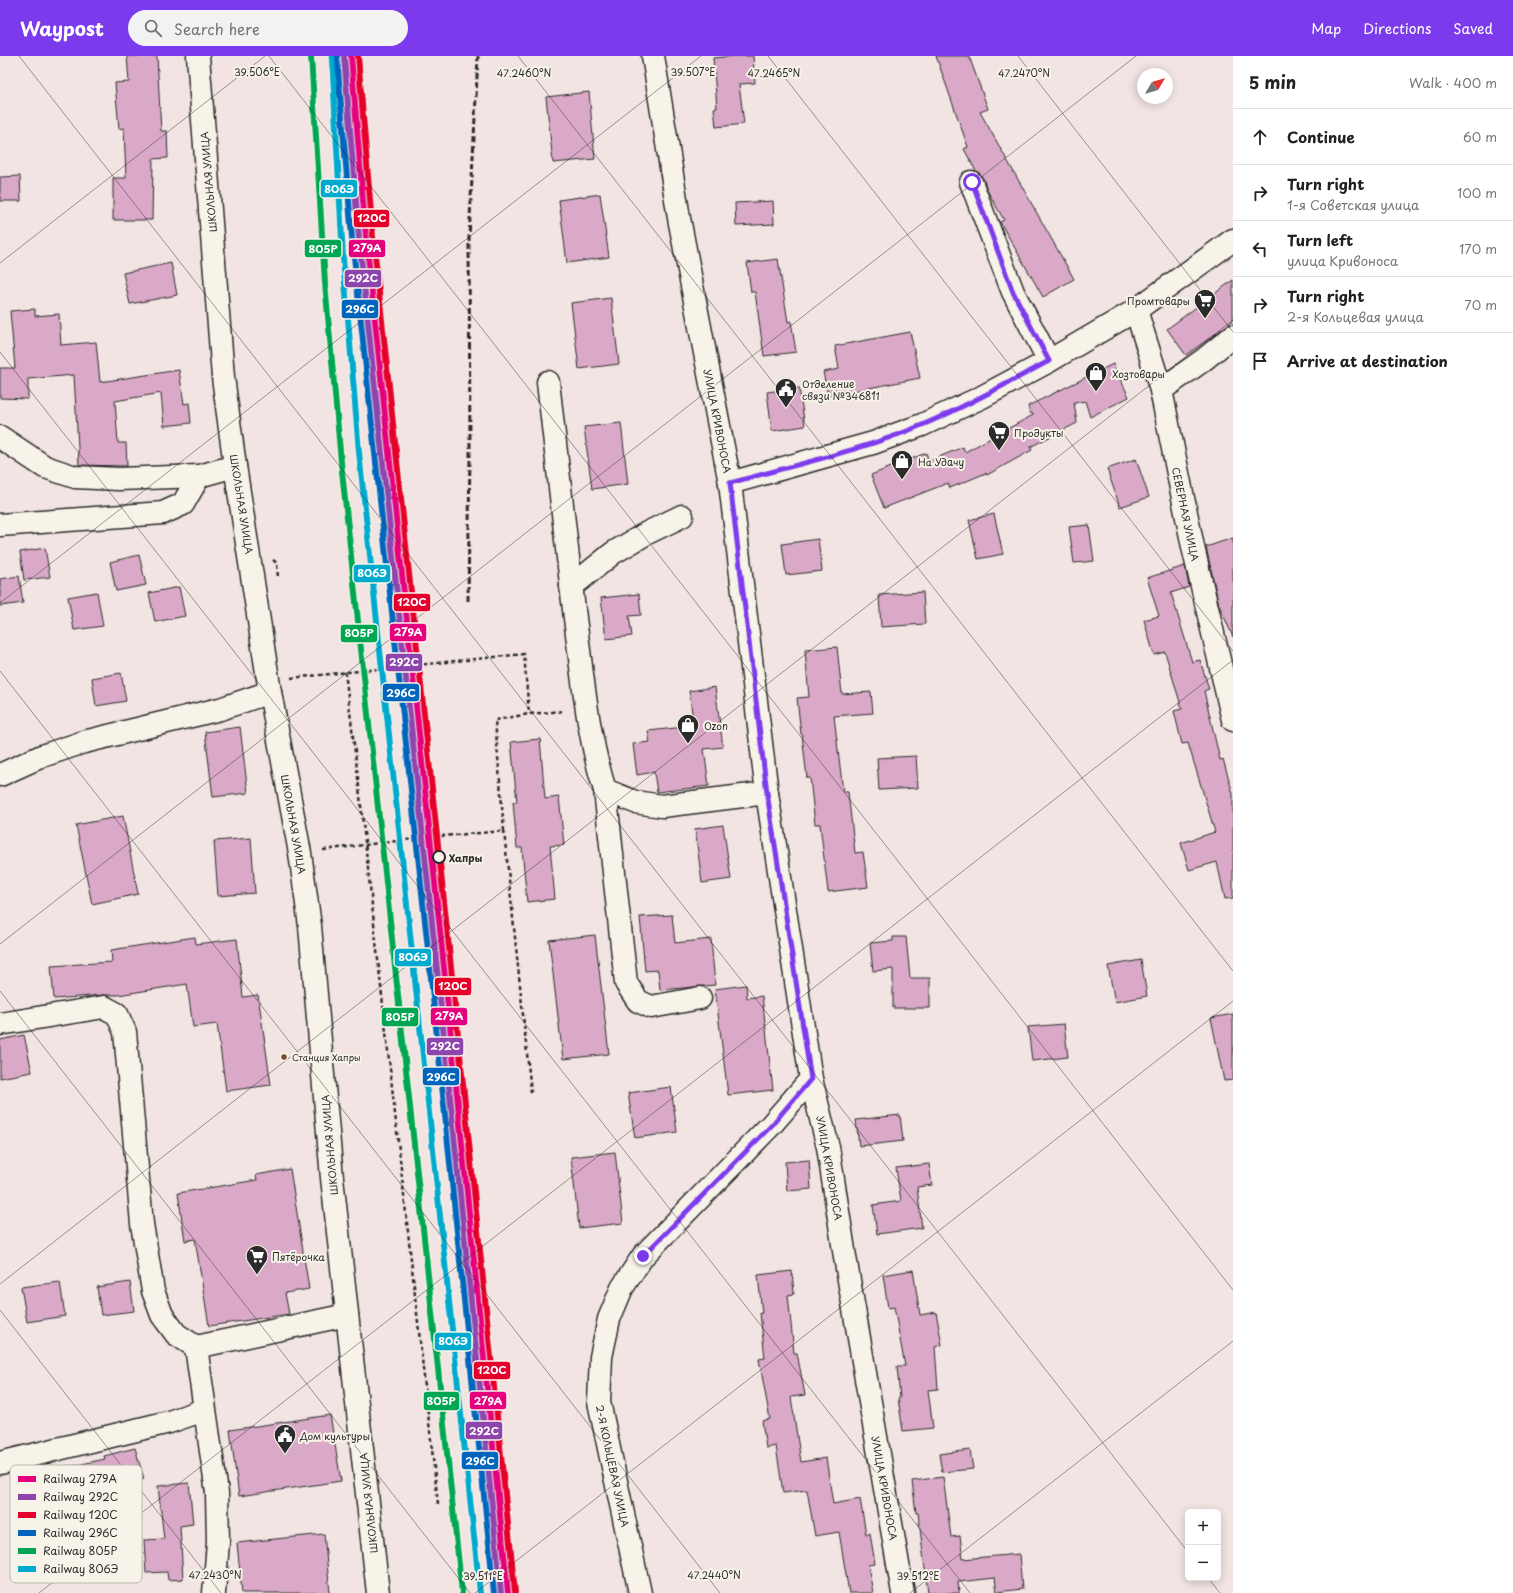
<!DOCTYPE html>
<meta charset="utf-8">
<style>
body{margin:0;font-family:"Playpen Sans",sans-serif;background:#f2f2f2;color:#202124}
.controls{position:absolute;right:12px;bottom:12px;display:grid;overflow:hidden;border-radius:6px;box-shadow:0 2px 10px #0003}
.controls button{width:36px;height:36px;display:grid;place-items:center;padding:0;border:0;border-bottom:1px solid #e0e0e0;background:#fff;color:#202124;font:20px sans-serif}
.compass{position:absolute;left:1137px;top:12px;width:36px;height:36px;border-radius:50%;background:#fff;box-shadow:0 2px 10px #0003;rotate:52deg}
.stop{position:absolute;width:12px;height:12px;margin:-9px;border:3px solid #7c3aed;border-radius:50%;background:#fff}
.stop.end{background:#7c3aed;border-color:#fff;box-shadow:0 1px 4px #0008}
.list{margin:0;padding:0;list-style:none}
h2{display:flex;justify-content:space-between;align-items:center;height:52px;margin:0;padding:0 16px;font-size:17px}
h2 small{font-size:13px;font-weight:400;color:#757577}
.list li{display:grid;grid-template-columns:26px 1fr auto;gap:12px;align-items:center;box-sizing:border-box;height:56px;padding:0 16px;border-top:1px solid #e0e0e0}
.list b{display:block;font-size:15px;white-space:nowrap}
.list p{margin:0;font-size:13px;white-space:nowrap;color:#757577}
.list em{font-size:13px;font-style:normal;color:#757577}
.icon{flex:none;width:22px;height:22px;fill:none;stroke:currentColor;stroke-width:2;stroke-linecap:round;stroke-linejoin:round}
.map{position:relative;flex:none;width:1233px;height:1537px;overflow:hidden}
header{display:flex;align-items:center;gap:24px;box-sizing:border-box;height:56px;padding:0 20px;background:#7c3aed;color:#fff}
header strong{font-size:19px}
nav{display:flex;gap:22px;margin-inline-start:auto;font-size:14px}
.search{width:280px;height:36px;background:#f2f2f2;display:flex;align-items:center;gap:10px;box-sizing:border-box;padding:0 14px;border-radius:22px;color:#757577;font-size:15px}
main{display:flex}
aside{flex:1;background:#fff}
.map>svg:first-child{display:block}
</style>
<header>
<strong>Waypost</strong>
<div class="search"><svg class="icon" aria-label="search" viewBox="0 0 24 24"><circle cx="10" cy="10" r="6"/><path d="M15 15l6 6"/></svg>Search here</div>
<nav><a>Map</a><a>Directions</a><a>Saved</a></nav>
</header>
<main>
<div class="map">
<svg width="1233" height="1537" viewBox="0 0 1233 1537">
<rect width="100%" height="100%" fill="#f1e4e2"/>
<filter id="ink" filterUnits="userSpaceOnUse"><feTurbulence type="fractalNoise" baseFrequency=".025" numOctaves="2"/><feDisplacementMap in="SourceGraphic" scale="8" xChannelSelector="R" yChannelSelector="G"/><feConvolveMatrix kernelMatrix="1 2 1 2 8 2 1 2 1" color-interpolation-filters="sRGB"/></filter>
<g filter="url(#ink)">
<g fill="#daa9c8" stroke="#2b2b2b">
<polygon points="127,0 157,0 161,75 167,75 168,102 153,103 152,164 113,164 113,122 126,122 124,72 119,73 115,27 129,26"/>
<polygon points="736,0 753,0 755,27 739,28 744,68 716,71 714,52 717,52 713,2"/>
<polygon points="936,0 969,0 988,53 980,56 1074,223 1043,241 1000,166 1004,164 988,136 983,122 976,115 964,93 968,91"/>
<polygon points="589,36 595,103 553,107 546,41"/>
<polygon points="20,120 21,145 0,145 0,121"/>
<polygon points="600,138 609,201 567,207 559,144"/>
<polygon points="773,145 774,168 736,170 735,147"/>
<polygon points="778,203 788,266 791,265 796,296 764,300 755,236 751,236 747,207"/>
<polygon points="171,207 177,239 130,248 123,217"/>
<polygon points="1233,224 1233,265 1186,299 1167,273"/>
<polygon points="611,242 619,308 579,313 571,247"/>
<polygon points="35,253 35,260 59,258 61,289 96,286 100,326 179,314 184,348 189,347 191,367 164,370 161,337 115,345 118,387 126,387 127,410 79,409 74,319 28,323 28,343 0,342 0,312 15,312 10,255"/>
<polygon points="910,276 920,322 828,340 823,316 839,313 835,290"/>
<polygon points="1113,308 1129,341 1090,361 1085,345 1074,347 1077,367 1030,391 1032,394 987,419 986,417 950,432 948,427 884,452 871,419 926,397 929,405 963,391 965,396 1033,359 1032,357 1030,357 1028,350"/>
<polygon points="799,332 805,370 772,375 767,336"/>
<polygon points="621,367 628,428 592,433 584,371"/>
<polygon points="1136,403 1149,441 1120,451 1107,413"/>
<polygon points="994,458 1003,498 978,503 969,464"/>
<polygon points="1089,469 1094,505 1074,507 1069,471"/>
<polygon points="1233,482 1233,581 1219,549 1206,491"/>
<polygon points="818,483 822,515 786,519 782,488"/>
<polygon points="45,492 50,521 24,524 20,496"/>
<polygon points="139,499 146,529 116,535 110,506"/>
<polygon points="1185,510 1189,531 1171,537 1192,606 1200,604 1209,633 1204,635 1220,704 1223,703 1233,738 1233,842 1225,843 1217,806 1189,814 1181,787 1215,776 1188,687 1182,688 1174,655 1182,653 1165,596 1154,599 1144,564 1159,560 1147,522"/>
<polygon points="19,520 23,547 0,550 0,523"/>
<polygon points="179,531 185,560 155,566 149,537"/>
<polygon points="97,536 103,570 74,574 68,541"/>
<polygon points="923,536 925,568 881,571 879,539"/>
<polygon points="639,538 641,559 629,560 632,580 606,583 601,542"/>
<polygon points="837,591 842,638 871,636 873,657 834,660 843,736 848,736 855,797 863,796 868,831 828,836 820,768 815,768 810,722 807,722 802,678 801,678 797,642 809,641 805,594"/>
<polygon points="121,617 126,645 96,650 92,622"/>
<polygon points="715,631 723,691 704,693 709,730 657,736 654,716 637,719 633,688 650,686 648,675 694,670 689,635"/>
<polygon points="240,671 248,737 213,741 205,676"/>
<polygon points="540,683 545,743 559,741 564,789 550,790 555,843 527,846 522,792 517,792 513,746 517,746 511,686"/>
<polygon points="916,700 918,732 879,734 877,702"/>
<polygon points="123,760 138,838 92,848 76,769"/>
<polygon points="723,769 731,823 702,827 695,773"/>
<polygon points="251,782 255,837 218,840 214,785"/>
<polygon points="672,859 675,887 711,883 715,929 660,934 658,914 645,915 640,861"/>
<polygon points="595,879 609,998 563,1003 549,884"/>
<polygon points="195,881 196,888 237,883 243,941 258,939 271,1029 226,1035 217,968 193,971 187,928 118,939 102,939 54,943 51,910 112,906 111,894"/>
<polygon points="893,881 906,881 910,922 930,922 930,952 893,952 893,913 873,915 870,887 893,885"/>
<polygon points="1141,904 1147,940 1115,946 1108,910"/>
<polygon points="746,929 747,942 762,940 773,1034 728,1039 715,933"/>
<polygon points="1233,958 1233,1024 1224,1025 1211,962"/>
<polygon points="1064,968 1068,1001 1032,1005 1028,971"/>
<polygon points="24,979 32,1016 0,1022 0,984"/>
<polygon points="671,1031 677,1076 635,1082 628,1037"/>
<polygon points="900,1059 903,1085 859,1090 856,1064"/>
<polygon points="615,1096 623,1167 579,1172 571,1101"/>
<polygon points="809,1104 811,1133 787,1135 785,1106"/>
<polygon points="929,1108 932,1129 917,1131 922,1172 877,1178 873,1149 901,1145 896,1112"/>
<polygon points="290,1113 309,1233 285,1237 289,1258 209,1270 195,1183 185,1185 178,1137 257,1124 256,1119"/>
<polygon points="913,1214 920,1259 936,1256 942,1289 935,1291 938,1333 928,1334 933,1372 903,1375 898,1342 900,1342 897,1310 905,1310 894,1251 888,1252 883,1219"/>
<polygon points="792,1215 794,1238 788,1239 794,1297 797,1297 805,1339 791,1341 801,1406 826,1402 833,1448 860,1443 866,1478 870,1477 875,1508 868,1509 873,1537 849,1537 839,1476 815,1480 807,1434 783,1437 776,1390 766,1392 762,1365 770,1363 759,1303 765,1302 760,1257 762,1257 758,1219"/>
<polygon points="60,1226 65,1260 27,1266 21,1231"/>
<polygon points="130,1226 134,1255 101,1259 97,1231"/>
<polygon points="330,1359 341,1425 239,1440 230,1374"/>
<polygon points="135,1392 144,1423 85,1439 88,1454 55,1462 45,1416 105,1403 104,1400"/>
<polygon points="970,1394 973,1413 942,1416 939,1398"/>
<polygon points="943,1421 951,1481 960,1480 963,1503 1019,1498 1022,1533 997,1536 995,1522 958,1526 959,1537 928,1537 918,1457 916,1457 912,1425"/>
<polygon points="189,1427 193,1468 180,1470 183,1523 168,1524 167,1516 146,1517 144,1484 164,1483 158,1430"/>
<polygon points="324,1478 330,1537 242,1537 237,1487"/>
</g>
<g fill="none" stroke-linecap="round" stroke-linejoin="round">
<g stroke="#2b2b2b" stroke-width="25">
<g id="minor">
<polyline points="198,0 223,321 235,410 270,636 300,797 310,870 332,1122 378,1537"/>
<polyline points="653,0 679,162 730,427 767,737 811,1023 828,1091 845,1201 903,1537"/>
<polyline points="971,126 1013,236 1049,305"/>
<polyline points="1136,254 1161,334 1193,491 1233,664"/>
<path d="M548,326C557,408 566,489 576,570C583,625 588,681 605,734L635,746L662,750L767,737"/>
<polyline points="1161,334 1202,305 1233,280"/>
<polyline points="0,381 45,411 75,421 119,423 199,420 235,410"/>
<polyline points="730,427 873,387 922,369 982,341 1049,305 1136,254 1233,184"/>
<polyline points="0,469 163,457 183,448 199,420"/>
<polyline points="571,531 613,497 647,477 682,460"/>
<polyline points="0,719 42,700 84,686 220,653 270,636"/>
<polyline points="605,734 626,927 638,945 651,951 700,942"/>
<polyline points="0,968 104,951 117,958 125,976 142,1168 153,1235 162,1259 176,1278 196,1291"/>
<polyline points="0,1407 169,1366 204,1354"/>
<polyline points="214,1537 218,1486 217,1437 196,1291 347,1259"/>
<polyline points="640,1537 599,1346 601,1301 609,1263 622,1232 643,1200 771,1069 811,1023"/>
</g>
</g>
<g stroke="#2b2b2b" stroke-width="2.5" stroke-dasharray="4 3" stroke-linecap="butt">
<polyline points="273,504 277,507 278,523"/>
<polyline points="397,611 404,695 485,1447"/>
<polyline points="345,616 356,704 438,1448"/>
<polyline points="291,622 524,598 529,658"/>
<polyline points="504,775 531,1036"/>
<polyline points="323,794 430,781 504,775 495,664 529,658 564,655"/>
</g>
<use href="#minor" stroke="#f7f3e8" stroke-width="22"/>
<polyline stroke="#2b2b2b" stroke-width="3" stroke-dasharray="6 3" stroke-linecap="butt" points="468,545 470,397 469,183 478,0"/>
<g stroke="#f7f3e8" stroke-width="9">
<polyline id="rail-1" points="351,0 366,181 443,902 508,1537"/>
</g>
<g stroke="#f7f3e8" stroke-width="9">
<polyline id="rail-2" points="344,0 359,182 436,903 501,1537"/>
</g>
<g stroke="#f7f3e8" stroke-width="9">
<polyline id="rail-3" points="358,0 373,180 450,901 515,1536"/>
</g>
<g stroke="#f7f3e8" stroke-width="9">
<polyline id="rail-4" points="337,1 352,182 429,903 494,1537"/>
</g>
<g stroke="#f7f3e8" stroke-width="9">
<polyline id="rail-5" points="311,0 325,227 341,406 462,1537"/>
</g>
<g stroke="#f7f3e8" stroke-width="9">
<polyline id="rail-6" points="332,0 343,202 359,396 480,1537"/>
</g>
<use href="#rail-1" stroke="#e5007d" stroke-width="6"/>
<use href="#rail-2" stroke="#8e44ad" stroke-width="6"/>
<use href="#rail-3" stroke="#e4002b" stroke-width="6"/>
<use href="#rail-4" stroke="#0065bd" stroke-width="6"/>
<use href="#rail-5" stroke="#00a651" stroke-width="6"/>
<use href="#rail-6" stroke="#00a9ce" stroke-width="6"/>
</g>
</g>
<g fill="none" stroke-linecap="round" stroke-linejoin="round" filter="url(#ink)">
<path stroke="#7c3aed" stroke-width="5" d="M643,1200L771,1070L811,1023L767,737L730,427C794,409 861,395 922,369C966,351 1007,327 1049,305L1013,236L972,126"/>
</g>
<path fill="none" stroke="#2b2b2b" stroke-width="1" stroke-opacity="0.45" d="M19,0L1188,1496M269,0L1233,1234M518,0L1233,915M768,0L1233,595M1018,0L1233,276M0,207L265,0M0,296L970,1537M0,547L701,0M0,615L720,1537M0,888L1136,0M0,935L470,1537M0,1228L1233,264M0,1254L221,1537M1208,1522L1220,1537M39,1537L1233,604M475,1537L1233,945M910,1537L1233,1285"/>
<defs>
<g id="supermarket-pin" transform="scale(1.15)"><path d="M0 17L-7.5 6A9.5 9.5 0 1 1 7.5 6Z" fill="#2b2b2b" stroke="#f7f3e8"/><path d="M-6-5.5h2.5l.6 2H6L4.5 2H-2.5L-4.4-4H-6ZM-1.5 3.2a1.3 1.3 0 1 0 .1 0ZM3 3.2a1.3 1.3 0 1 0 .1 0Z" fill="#fff"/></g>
<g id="shop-pin" transform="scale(1.15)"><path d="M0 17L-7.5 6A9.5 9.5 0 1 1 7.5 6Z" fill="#2b2b2b" stroke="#f7f3e8"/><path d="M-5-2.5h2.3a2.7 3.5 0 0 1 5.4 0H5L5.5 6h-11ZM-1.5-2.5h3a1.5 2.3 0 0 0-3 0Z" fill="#fff"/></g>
<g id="civic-pin" transform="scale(1.15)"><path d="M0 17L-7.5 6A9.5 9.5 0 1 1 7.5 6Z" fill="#2b2b2b" stroke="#f7f3e8"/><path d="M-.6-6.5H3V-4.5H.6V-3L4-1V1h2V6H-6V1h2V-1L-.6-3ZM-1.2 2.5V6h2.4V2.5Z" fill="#fff"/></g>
</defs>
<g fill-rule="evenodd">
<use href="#supermarket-pin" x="1205" y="244"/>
<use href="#shop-pin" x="1096" y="317"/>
<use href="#civic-pin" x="786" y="333"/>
<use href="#supermarket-pin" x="999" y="376"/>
<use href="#shop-pin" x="902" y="405"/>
<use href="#shop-pin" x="688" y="669"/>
<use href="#supermarket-pin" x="257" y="1200"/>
<use href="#civic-pin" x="285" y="1379"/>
</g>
<circle fill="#f7f3e8" stroke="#2b2b2b" stroke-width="2" cx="439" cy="801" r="6"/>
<circle fill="#7a4b2a" stroke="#f7f3e8" stroke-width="1.5" cx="284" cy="1001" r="3.5"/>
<g text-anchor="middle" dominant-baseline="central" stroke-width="4" stroke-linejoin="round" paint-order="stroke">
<g font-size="9" fill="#2b2b2b" stroke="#f7f3e8" text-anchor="start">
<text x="292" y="1001">Станция Хапры</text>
</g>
<g font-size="10" fill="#2b2b2b" stroke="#f7f3e8">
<text transform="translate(208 126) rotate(-95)">ШКОЛЬНАЯ УЛИЦА</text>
<text transform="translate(718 365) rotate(79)">УЛИЦА КРИВОНОСА</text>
<text transform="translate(242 448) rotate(81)">ШКОЛЬНАЯ УЛИЦА</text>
<text transform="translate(1186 458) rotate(78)">СЕВЕРНАЯ УЛИЦА</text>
<text transform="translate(294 768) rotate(80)">ШКОЛЬНАЯ УЛИЦА</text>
<text transform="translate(329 1089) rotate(-95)">ШКОЛЬНАЯ УЛИЦА</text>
<text transform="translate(830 1112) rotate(80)">УЛИЦА КРИВОНОСА</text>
<text transform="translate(613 1410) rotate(78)">2-Я КОЛЬЦЕВАЯ УЛИЦА</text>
<text transform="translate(885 1432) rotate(80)">УЛИЦА КРИВОНОСА</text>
<text transform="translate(368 1447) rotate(-96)">ШКОЛЬНАЯ УЛИЦА</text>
</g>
<g font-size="10" fill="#2b2b2b" stroke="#f7f3e8" text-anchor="start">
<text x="1190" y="244" text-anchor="end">Промтовары</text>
<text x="1112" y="317">Хозтовары</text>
<text x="802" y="327">Отделение<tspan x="802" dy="12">связи №346811</tspan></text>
<text x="1014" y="376">Продукты</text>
<text x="918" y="405">На Удачу</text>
<text x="704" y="669">Ozon</text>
<text x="272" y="1200">Пятёрочка</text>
<text x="300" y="1379">Дом культуры</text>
</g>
<g font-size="10" font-weight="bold" fill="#2b2b2b" stroke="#f7f3e8" text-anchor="start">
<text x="449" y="801">Хапры</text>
</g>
</g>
<rect x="10" y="1409" width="132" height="118" rx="6" fill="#f7f3e8" stroke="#bab7af" stroke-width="1"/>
<rect x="18" y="1420" width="18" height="6" fill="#e5007d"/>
<rect x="18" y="1438" width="18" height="6" fill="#8e44ad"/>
<rect x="18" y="1456" width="18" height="6" fill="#e4002b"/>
<rect x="18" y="1474" width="18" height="6" fill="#0065bd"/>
<rect x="18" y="1492" width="18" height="6" fill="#00a651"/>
<rect x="18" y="1510" width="18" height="6" fill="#00a9ce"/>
<g font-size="11" fill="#2b2b2b">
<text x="43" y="1427">Railway 279А</text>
<text x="43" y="1445">Railway 292С</text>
<text x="43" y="1463">Railway 120С</text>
<text x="43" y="1481">Railway 296С</text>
<text x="43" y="1499">Railway 805Р</text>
<text x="43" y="1517">Railway 806Э</text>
</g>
<g font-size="10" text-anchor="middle" fill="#2b2b2b" stroke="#f7f3e8" stroke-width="4" stroke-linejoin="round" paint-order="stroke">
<text x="257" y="20">39.506°E</text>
<text x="693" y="20">39.507°E</text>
<text x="524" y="21">47.2460°N</text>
<text x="774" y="21">47.2465°N</text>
<text x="1024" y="21">47.2470°N</text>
<text x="215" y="1523">47.2430°N</text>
<text x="714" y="1523">47.2440°N</text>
<text x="483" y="1524">39.511°E</text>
<text x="918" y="1524">39.512°E</text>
</g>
<g stroke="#f7f3e8" stroke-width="1.5">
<rect x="320" y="123" width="38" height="19" rx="4" fill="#00a9ce"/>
<rect x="353" y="153" width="37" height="19" rx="4" fill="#e4002b"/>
<rect x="348" y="183" width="38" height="19" rx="4" fill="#e5007d"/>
<rect x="304" y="183" width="38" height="19" rx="4" fill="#00a651"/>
<rect x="344" y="213" width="38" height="19" rx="4" fill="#8e44ad"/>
<rect x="341" y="243" width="38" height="20" rx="4" fill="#0065bd"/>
<rect x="353" y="508" width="38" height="19" rx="4" fill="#00a9ce"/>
<rect x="393" y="537" width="38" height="19" rx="4" fill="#e4002b"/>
<rect x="389" y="567" width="38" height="19" rx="4" fill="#e5007d"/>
<rect x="340" y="568" width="38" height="19" rx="4" fill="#00a651"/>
<rect x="385" y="597" width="38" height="19" rx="4" fill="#8e44ad"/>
<rect x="382" y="627" width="38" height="19" rx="4" fill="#0065bd"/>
<rect x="394" y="892" width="38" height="19" rx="4" fill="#00a9ce"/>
<rect x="434" y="921" width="38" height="19" rx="4" fill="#e4002b"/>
<rect x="430" y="951" width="38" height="19" rx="4" fill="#e5007d"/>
<rect x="381" y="951" width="38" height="20" rx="4" fill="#00a651"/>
<rect x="426" y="981" width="38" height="19" rx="4" fill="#8e44ad"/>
<rect x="422" y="1011" width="38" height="19" rx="4" fill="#0065bd"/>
<rect x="434" y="1276" width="38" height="19" rx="4" fill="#00a9ce"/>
<rect x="473" y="1305" width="38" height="19" rx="4" fill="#e4002b"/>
<rect x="469" y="1335" width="38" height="19" rx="4" fill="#e5007d"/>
<rect x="423" y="1335" width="37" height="20" rx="4" fill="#00a651"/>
<rect x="465" y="1365" width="38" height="19" rx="4" fill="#8e44ad"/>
<rect x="461" y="1395" width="38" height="19" rx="4" fill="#0065bd"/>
</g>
<g font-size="11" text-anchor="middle" font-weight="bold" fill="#fff">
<text x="339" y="137">806Э</text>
<text x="372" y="166">120С</text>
<text x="367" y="196">279А</text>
<text x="323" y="197">805Р</text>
<text x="363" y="226">292С</text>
<text x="360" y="257">296С</text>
<text x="372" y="521">806Э</text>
<text x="412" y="550">120С</text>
<text x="408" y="580">279А</text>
<text x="359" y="581">805Р</text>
<text x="404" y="610">292С</text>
<text x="401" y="641">296С</text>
<text x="413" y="905">806Э</text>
<text x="453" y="934">120С</text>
<text x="449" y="964">279А</text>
<text x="400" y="965">805Р</text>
<text x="445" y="994">292С</text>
<text x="441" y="1025">296С</text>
<text x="453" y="1289">806Э</text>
<text x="492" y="1318">120С</text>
<text x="488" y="1349">279А</text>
<text x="441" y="1349">805Р</text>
<text x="484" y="1379">292С</text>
<text x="480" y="1409">296С</text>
</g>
</svg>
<div class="controls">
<button>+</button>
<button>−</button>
</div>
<svg class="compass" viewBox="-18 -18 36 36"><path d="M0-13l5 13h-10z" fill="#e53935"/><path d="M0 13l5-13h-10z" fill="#757577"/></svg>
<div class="stop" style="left:972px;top:126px"></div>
<div class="stop end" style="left:643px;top:1200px"></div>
</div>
<aside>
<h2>5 min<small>Walk · 400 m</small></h2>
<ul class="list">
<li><svg class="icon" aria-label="ahead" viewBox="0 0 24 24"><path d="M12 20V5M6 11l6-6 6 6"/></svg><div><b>Continue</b></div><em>60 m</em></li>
<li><svg class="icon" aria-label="right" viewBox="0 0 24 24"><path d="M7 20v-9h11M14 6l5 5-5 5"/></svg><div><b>Turn right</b><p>1-я Советская улица</p></div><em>100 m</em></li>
<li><svg class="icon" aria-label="left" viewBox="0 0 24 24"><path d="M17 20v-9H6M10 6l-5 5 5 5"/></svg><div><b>Turn left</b><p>улица Кривоноса</p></div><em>170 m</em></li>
<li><svg class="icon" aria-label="right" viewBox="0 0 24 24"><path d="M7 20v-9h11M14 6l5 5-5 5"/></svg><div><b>Turn right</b><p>2-я Кольцевая улица</p></div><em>70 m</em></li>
<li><svg class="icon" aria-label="arrive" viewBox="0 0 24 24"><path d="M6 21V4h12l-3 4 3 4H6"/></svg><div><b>Arrive at destination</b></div></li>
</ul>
</aside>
</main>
